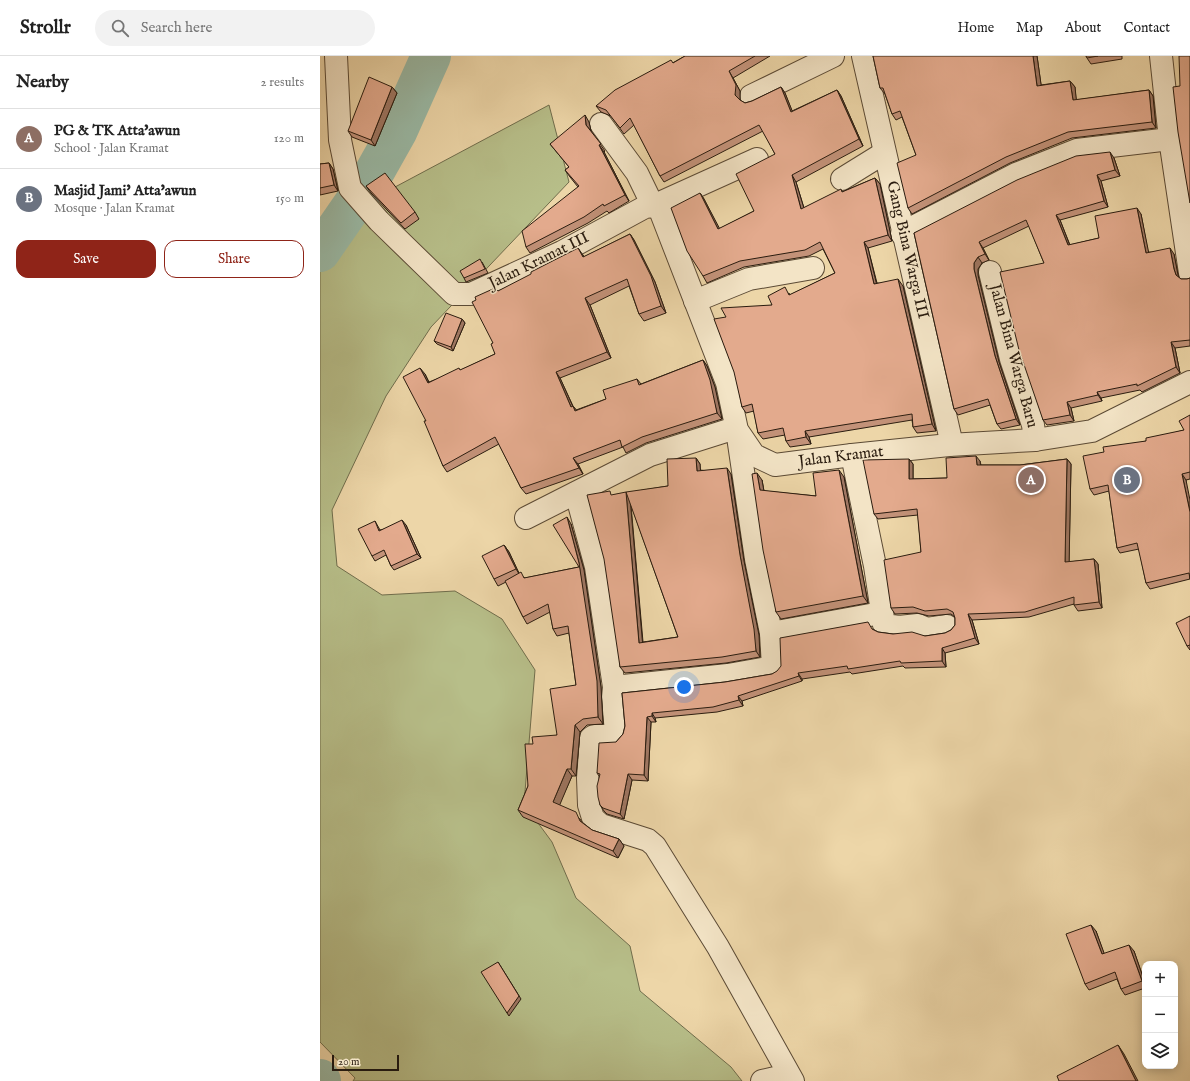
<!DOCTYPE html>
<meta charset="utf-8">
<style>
body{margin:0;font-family:"IM FELL English",serif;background:#f2f2f2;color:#222}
.controls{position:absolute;right:12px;bottom:12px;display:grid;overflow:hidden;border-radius:8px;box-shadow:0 2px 10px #0003}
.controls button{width:36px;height:36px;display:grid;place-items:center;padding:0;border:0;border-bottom:1px solid #e0e0e0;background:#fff;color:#222;font:20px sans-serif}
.scale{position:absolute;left:12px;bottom:10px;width:67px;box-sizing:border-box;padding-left:4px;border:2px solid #2a1c0f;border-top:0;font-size:11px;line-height:14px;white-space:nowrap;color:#2a1c0f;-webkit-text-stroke:3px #f3e4c6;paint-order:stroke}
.you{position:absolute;left:364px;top:631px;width:14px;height:14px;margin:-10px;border:3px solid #fff;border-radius:50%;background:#1a73e8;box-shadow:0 0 0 6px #1a73e833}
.badge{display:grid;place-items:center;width:26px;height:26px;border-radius:50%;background:#8f2418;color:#fff;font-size:13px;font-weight:700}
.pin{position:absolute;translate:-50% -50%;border:2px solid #fff;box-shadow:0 1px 4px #0006}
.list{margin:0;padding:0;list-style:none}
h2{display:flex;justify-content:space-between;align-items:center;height:52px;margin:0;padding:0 16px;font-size:17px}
h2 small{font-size:13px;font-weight:400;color:#767676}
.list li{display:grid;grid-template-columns:26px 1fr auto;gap:12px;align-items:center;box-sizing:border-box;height:60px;padding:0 16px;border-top:1px solid #e0e0e0}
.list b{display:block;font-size:15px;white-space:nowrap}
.list p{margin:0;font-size:13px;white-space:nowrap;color:#767676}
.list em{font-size:13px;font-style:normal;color:#767676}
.actions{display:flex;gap:8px;padding:12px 16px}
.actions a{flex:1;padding:9px 0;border:1px solid #8f2418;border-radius:12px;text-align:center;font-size:14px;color:#8f2418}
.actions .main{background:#8f2418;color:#fff}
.icon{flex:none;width:22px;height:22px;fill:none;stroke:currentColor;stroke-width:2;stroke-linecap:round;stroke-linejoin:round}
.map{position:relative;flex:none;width:870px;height:1025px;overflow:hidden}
header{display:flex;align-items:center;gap:24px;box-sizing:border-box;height:56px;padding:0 20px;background:#fff;border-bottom:1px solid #e0e0e0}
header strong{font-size:19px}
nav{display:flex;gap:22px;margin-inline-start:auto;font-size:14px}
.search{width:280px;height:36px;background:#f2f2f2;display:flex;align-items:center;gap:10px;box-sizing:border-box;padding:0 14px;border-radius:22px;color:#767676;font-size:15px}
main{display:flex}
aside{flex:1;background:#fff}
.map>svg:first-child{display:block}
</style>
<header>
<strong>Strollr</strong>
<div class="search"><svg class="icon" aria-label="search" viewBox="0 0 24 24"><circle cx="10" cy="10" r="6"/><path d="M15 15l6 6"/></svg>Search here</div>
<nav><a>Home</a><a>Map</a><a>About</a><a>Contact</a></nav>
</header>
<main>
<aside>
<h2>Nearby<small>2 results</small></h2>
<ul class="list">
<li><span class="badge" style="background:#8d6e63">A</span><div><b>PG &amp; TK Atta'awun</b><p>School · Jalan Kramat</p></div><em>120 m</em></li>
<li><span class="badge" style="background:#6b7280">B</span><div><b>Masjid Jami' Atta'awun</b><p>Mosque · Jalan Kramat</p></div><em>150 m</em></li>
</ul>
<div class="actions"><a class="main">Save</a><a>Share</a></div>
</aside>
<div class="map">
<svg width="870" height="1025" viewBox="0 0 870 1025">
<rect width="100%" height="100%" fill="#edd6a8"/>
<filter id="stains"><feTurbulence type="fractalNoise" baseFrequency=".005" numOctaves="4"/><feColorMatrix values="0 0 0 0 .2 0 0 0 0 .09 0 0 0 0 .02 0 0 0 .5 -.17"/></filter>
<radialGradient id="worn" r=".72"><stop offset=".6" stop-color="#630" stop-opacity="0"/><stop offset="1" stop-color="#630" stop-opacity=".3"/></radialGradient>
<polygon fill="#b7be89" stroke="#706d4c" points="229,49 249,126 111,271 66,340 12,454 17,510 62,539 135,535 182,563 215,614 204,748 232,786 256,842 310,890 320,935 411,1011 422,1025 33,1025 35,1022 0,986 0,171"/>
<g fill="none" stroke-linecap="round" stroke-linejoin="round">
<g stroke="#9ab9a5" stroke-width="40">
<polyline points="0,196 50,124 77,76 111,0"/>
<polyline points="0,1023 1,1025"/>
</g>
<g stroke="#5b4a35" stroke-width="24">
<g id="street">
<polyline points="16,0 20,84 30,132 59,165 134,238 151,238 242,196 325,151 333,150 437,103"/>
<polyline points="543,0 630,380 629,389"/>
<polyline points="841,0 850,83 870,217"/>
<polyline points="431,40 513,0"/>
<polyline points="281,68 317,117 333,150"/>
<polyline points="522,123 564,97"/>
<polyline points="333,150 340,154 407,327 417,374 434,399 455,409 532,399 629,389 715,384 772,375 870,326"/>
<polyline points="582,178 597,169 696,118 757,94 850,83"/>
<polyline points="670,216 691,303 713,369 715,384"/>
<polyline points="375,245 429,223 493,212"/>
<polyline points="532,399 555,510 564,569 579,571 598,569 607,573 627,570"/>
<polyline points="256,437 276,511 294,631 293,642 296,677 294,680 274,680 271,682 268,722 269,749 273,762 281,769 328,784 335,790 398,891 473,1025"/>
<polyline points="206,462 330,399 409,374 417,374 436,503 451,577 453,611 408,619 294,631"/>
<polyline points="451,577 561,557"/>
<polyline points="442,1025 468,1019"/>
</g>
</g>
<use href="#street" stroke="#f3e4c6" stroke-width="22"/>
</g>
<g fill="#c39279" stroke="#2a1c0f" fill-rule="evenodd">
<polygon points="365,0 450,0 413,22 420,35 420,44 425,47 432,45 461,31 465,37 472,55 517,34 521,40 543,90 476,126 484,152 555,122 560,128 572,185 548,192 557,227 583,230 616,375 597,377 593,371 592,364 489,381 491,388 470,391 466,385 465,379 443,383 438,377 434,355 426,357 422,351 406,261 452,249 469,237 470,239 515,217 503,193 489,200 424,211 387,227 383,220 380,137 384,143 399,173 434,155 455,98 443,75 344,126 340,120 314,69 304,78 291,60 281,56 276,50"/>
<polygon points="553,0 717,0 721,29 750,25 755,31 756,44 829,34 833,40 836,72 752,82 690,107 592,158 588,152 596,99 582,61 576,64 572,58 565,38 560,32"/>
<polygon points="766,0 802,0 802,3 771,8 767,2"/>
<polygon points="72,31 77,37 55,90 32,81 28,75"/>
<polygon points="269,66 271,75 285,95 284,96 309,145 289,157 287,155 268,167 210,197 206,191 258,131 250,121 245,114 249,111 235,94 230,88"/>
<polygon points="794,102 800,120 781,125 788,151 740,164 750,189 779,182 821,158 828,196 854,198 858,219 859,221 861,223 867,223 870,222 870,290 855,292 860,317 822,336 820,334 781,342 782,345 751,352 754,365 727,369 723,364 724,207 709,170 663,192 669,204 662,207 658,213 658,219 679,306 700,369 681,373 677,368 670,349 638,359 634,353 594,177"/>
<polygon points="9,107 13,113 18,135 0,139 0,108"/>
<polygon points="46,130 95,156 99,163 85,173 51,137"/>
<polygon points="310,178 314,184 335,226 346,257 324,265 319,258 309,230 270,249 291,302 240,322 253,350 256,354 286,343 317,323 321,328 383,304 387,310 395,331 402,363 326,387 306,397 303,391 258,408 263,418 206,438 201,432 179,388 127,416 123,410 106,365 105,318 109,326 141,314 175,298 173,287 178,235 263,199 264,201"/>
<polygon points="162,206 168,217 146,226 144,222"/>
<polygon points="142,263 145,267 133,295 117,288 114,285"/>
<polygon points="870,359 870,423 866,424 870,523 830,533 826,527 819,493 800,497 797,492 789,435 774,439 770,433 784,396 826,385 864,374"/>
<path d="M376,402L380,408V414L411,418L424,505L439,579L440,601L406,607L305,617L300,611L293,439L348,430ZM311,449L358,581L323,586Z"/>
<polygon points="589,403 593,408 593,423 627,422 660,405 661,409 700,409 747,403 751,408 749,506 774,503 778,508 782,552 758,555 754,549 754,548 709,561 652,564 659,588 625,597 626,611 585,612 583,610 532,618 530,616 482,623 482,625 422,645 423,650 397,656 335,662 336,666 331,666 328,725 312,724 304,763 287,758 284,755 280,749 279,720 277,717 296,686 303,678 305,670 302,637 405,626 452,618 553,573 558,576 573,578 605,580 625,577 631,574 635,569 635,561 631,558 609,560 597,557 575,558 571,552 601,496 598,459 558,463 554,458"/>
<polygon points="524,421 548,547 461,563 456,556 442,424 444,435 496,440"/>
<polygon points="55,465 60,474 86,469 101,502 74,514 71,510 66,499 55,505 52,500"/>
<polygon points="251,468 264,514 281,631 283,668 267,669 260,676 256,720 252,720 239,749 260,763 262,766 272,774 299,783 304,790 298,802 203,761 198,754 208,730 213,688 237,679 256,629 249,577 237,580 233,573 230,556 207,568 203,561 186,526 178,530 174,523 184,489 189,496 199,518 205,522 259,511"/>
<polygon points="870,560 870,594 867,590"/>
<polygon points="776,875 784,898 814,895 825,927 825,932 805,939 801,933 797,923 769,934 765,928"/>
</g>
<g fill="#9f7763" stroke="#2a1c0f">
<polygon points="713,0 717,0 722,35 717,30"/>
<polygon points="409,15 413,22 420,35 420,45 415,39"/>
<polygon points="750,25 755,31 757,50 753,44"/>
<polygon points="72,31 77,37 55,90 51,84"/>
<polygon points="461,31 465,37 475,62 471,56"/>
<polygon points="517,34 521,40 543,90 539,83"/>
<polygon points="829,34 833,40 836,72 832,66"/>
<polygon points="265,59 269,66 271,75 266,69"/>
<polygon points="279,89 284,96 309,145 305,139"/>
<polygon points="790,96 794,102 800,120 795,114"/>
<polygon points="9,107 13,113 18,135 14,129"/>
<polygon points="472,119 476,126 486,159 481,153"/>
<polygon points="777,119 781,125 788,151 784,145"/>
<polygon points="555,122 560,128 572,185 568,179"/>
<polygon points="380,137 384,143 403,179 398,173"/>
<polygon points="817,152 821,158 830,203 826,197"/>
<polygon points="736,159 740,164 752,195 748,189"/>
<polygon points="310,178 314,184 335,226 346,257 341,250"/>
<polygon points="544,186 548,192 558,234 554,228"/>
<polygon points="659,186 663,192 669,204 665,198"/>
<polygon points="258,192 263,199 267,208 263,201"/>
<polygon points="850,192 854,198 858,219 860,225 856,219 854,213"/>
<polygon points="658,201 662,207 658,213 658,219 679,306 700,369 696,363 675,300 654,213 654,207"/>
<polygon points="578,223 583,230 616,375 612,368"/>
<polygon points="265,242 270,249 291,302 287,296"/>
<polygon points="142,263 145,267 133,295 131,291"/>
<polygon points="851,286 855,292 860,317 856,311"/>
<polygon points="383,304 387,310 395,331 402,363 397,357"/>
<polygon points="100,312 105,318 112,333 108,327"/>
<polygon points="236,316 240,322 254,353 253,350 258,356 259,361 251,351"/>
<polygon points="777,336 781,342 782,345 778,339"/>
<polygon points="747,346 751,352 754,365 750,359"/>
<polygon points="485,375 489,381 491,388 486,381"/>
<polygon points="656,400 660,405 661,414 657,409"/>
<polygon points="253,402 258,408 263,418 259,412"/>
<polygon points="376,402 380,408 381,421 377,415"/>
<polygon points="589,403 593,408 593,428 589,423"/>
<polygon points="747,403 751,408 749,512 745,506"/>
<polygon points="407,412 411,418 424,505 439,579 440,601 436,595 420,499"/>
<polygon points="519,414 524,421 548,547 543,540"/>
<polygon points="437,417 442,424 445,441 440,434"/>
<polygon points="862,418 866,424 870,444 870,456"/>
<polygon points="306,436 310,442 323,592 319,587"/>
<polygon points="247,461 251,468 264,514 281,631 283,668 278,661 259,507"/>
<polygon points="82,464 86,469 101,502 97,498"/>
<polygon points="184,489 189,496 200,519 196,513"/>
<polygon points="774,503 778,508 782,552 779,546"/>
<polygon points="648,558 652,564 659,588 655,582"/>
<polygon points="622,592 625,597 626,611 622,605"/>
<polygon points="478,617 482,623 482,625 479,620"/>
<polygon points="418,640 422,645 423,650 419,644"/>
<polygon points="332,657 335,662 336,666 332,660"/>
<polygon points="327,661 331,666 328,725 324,719"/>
<polygon points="255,669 260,676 256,720 251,713"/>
<polygon points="247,713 252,720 238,753 233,746"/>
<polygon points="308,718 312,724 304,763 300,758"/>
<polygon points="299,783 304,790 298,802 293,795"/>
<polygon points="771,869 776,875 787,905 782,898"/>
<polygon points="809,889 814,895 825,927 825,929 822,925"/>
<polygon points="178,906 201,943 189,960 187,957"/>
<polygon points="798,989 804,998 818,1025 816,1025"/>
</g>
<g fill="#e3aa8d" stroke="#2a1c0f">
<polygon points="365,0 435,0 409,15 416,29 415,39 420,44 425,47 432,45 461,31 471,56 517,34 539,83 472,119 481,153 521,133 522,136 555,122 568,179 544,186 554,228 578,223 612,368 593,371 592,358 485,375 486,381 466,385 463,372 438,377 432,348 422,351 414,316 394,263 406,261 401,252 452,249 448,240 465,231 469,239 515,217 500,186 485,194 420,205 383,220 367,195 351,152 380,137 398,173 434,155 416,118 455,98 439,69 340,120 310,62 300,72 286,54 276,50 295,34 351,4 353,7"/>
<polygon points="553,0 713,0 717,30 750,25 753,44 829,34 832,66 748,76 686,101 588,152 577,107 596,99 580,55 572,58 563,32 560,32"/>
<polygon points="766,0 778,0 767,2"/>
<polygon points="859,0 870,0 870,147 858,76 853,31 860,30"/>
<polygon points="49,21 72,31 51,84 28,75"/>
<polygon points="265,59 266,69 281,88 279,89 305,139 284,150 283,148 264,161 206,191 202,175 259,130 245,114 249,111 230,88"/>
<polygon points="790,96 795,114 777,119 784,145 736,159 748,189 779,182 775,160 817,152 826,197 850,192 854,213 856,219 861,223 867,223 870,222 870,284 851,286 856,311 817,330 817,328 777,336 778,339 747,346 750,359 723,364 699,294 680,216 724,207 706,164 659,186 665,198 658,201 654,207 654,213 675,300 696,363 677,368 668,343 634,353 594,177 697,124 756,100"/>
<polygon points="9,107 14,129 0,132 0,108"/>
<polygon points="65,117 95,156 81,167 46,130"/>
<polygon points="310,178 331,220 341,250 319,258 307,223 265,242 287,296 236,316 251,351 253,350 255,355 286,343 283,334 317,323 319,329 383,304 390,324 397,357 322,381 302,391 300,384 253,402 259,412 201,432 175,381 123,410 104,365 106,365 83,321 100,312 108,327 139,312 140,314 175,298 171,288 173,287 152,246 156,244 155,241 175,232 178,235 211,218 211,216 258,192 263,201"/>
<polygon points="160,203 165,213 144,222 140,215"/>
<polygon points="126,257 142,263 131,291 114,285"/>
<polygon points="870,359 870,416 862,418 870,456 870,523 869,517 826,527 817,487 797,492 788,429 770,433 763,400 784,396 783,391 826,385 826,382 864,374 859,365"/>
<polygon points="656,400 657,409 700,409 747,403 745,506 774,503 779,546 754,549 754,541 705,556 648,558 655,582 622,592 622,605 581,607 580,605 528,613 527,610 478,617 479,620 418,640 419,644 393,651 332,657 332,660 327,661 324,719 308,718 300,758 283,752 280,749 278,741 277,730 280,718 277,717 279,687 296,686 303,678 305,670 302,637 405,626 452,618 457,615 461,610 460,582 548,566 552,573 558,576 573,578 592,576 605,580 625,577 631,574 635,569 635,562 633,556 627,553 605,555 593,551 571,552 564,504 601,496 597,453 554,458 543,404 589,403 589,423 627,422 626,402"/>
<polygon points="376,402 377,415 407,412 420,499 434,573 436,595 402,601 300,611 284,503 267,439 290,435 291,439 306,436 319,587 358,581 306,436 348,430 347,403"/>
<polygon points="519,414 543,540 456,556 443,494 432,418 437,417 440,434 496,440 493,417"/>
<polygon points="247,461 259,507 277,625 278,661 263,663 255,669 251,713 247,713 233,746 256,756 260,765 272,774 299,783 293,795 198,754 208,730 205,688 213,688 212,681 237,679 230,633 256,629 248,570 233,573 228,548 203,561 185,525 201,516 204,522 259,511 233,469"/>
<polygon points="82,464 97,498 71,510 64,494 52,500 38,473 55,465 59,475"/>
<polygon points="184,489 196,513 174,523 162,500"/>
<polygon points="870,560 870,589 867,590 856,567"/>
<polygon points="771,869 782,898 809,889 822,925 801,933 795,916 765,928 746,878"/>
<polygon points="178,906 199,940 187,957 161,916"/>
<polygon points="798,989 816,1025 739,1025 737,1020"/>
</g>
<g text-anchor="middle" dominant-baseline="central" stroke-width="3" stroke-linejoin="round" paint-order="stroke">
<g font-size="16" fill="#2a1c0f" stroke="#f3e4c6">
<text transform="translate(587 194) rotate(77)">Gang Bina Warga III</text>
<text transform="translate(219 205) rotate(-26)">Jalan Kramat III</text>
<text transform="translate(693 300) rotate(75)">Jalan Bina Warga Baru</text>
<text transform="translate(521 401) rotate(-7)">Jalan Kramat</text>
</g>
</g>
<rect width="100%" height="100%" filter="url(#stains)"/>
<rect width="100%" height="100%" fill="url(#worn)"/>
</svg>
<div class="controls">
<button>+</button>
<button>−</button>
<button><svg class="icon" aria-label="layers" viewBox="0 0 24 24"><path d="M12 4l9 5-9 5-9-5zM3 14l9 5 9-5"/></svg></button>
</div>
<div class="scale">20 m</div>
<div class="you"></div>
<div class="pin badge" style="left:711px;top:424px;background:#8d6e63">A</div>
<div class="pin badge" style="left:807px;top:424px;background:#6b7280">B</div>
</div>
</main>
